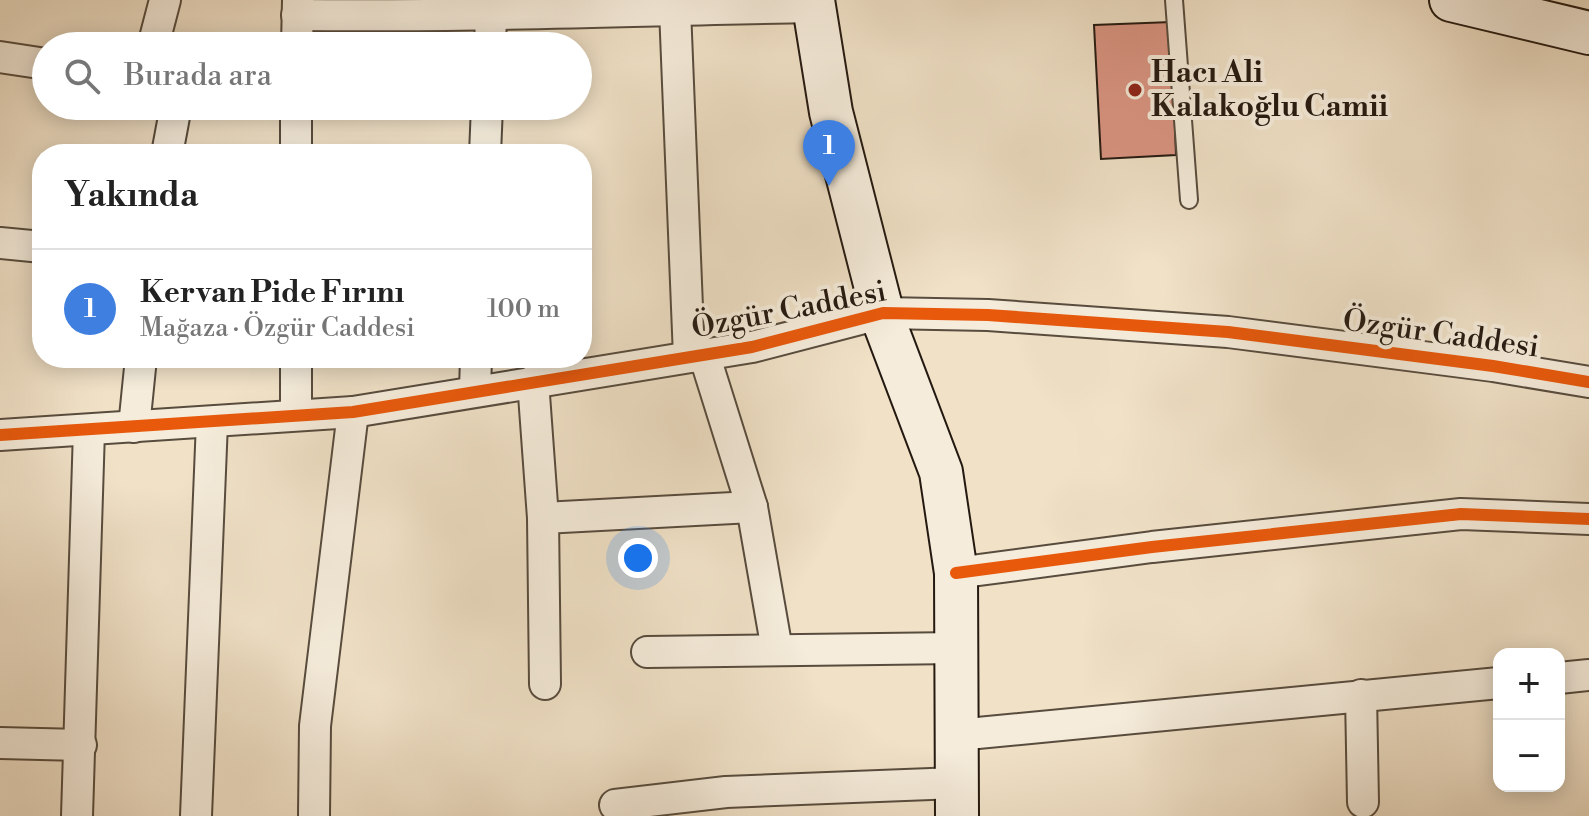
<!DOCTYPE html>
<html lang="tr">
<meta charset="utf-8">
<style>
body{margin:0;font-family:"Libre Bodoni",serif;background:#f6f6f6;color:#222}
.controls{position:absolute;right:24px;bottom:24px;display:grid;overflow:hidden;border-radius:16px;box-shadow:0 4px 20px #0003}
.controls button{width:72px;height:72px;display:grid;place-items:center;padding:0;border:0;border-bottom:2px solid #e0e0e0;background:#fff;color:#222;font:40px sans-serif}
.you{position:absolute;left:638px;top:558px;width:28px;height:28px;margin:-20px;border:6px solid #fff;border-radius:50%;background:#1a73e8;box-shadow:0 0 0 12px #1a73e833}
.badge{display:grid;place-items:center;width:52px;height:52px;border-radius:50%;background:#b45309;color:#fff;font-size:26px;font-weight:700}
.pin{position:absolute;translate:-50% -66px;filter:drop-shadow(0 2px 4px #0008)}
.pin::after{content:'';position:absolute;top:42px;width:28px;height:24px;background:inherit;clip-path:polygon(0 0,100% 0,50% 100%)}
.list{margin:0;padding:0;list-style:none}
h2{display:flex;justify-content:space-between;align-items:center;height:104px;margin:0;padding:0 32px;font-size:34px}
h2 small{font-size:26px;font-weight:400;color:#767676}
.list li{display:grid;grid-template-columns:52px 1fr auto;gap:24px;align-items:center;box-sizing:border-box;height:120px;padding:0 32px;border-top:2px solid #e0e0e0}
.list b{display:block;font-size:30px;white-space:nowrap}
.list p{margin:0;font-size:26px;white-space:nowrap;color:#767676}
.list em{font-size:26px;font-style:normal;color:#767676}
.icon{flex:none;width:44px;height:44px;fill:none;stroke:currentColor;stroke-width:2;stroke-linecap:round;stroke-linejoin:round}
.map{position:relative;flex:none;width:1589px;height:816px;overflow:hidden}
.search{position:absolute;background:#fff;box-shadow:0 4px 20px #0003;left:32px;top:32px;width:560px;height:88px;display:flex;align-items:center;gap:20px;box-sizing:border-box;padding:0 28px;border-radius:44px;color:#767676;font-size:30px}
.panel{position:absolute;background:#fff;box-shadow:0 4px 20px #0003;left:32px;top:144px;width:560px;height:224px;border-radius:32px}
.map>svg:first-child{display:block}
</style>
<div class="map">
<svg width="1589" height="816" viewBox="0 0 1589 816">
<rect width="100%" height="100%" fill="#f0e1c7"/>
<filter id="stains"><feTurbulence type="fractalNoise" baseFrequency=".0025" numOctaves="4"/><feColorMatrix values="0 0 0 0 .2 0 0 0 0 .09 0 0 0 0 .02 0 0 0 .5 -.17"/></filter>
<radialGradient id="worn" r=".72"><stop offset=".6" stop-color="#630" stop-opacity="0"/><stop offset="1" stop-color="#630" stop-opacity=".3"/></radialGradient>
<polygon fill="#da9482" stroke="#251a11" stroke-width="2" points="1171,22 1176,155 1101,159 1094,25"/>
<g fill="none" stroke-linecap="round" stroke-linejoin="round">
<g stroke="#584c3e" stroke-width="20">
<polyline id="service" points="1174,0 1189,200"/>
</g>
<g stroke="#584c3e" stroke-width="34">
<g id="minor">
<polyline points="675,9 689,357"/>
<path d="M297,15C469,17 642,10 814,7"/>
<polyline points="153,46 165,0"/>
<polyline points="297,46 298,0"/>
<polyline points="490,46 491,16"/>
<polyline points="0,57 46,64"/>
<polyline points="167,154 176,106"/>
<polyline points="296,154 296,106"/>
<polyline points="485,154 487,106"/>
<polyline points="0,243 42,247"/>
<polyline points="704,354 752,507 777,650"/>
<polyline points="296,358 296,415"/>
<polyline points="533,381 543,518 545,684"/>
<polyline points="475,390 476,358"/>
<polyline points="134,427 141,358"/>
<polyline points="0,435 353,412 752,347 883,313 988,315 1228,332 1493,366 1589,382"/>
<polyline points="543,518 752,507"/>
<polyline points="956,573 1152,547 1461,514 1589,519"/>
<polyline points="647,652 957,648"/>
<polyline points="1559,678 1589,675"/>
<polyline points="1361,695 1363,802"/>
<polyline points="957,735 1499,683"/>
<polyline points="0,743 81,745"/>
<polyline points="615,805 726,792 957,783"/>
<polyline points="77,816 89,430"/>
<polyline points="196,816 212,422"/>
<polyline points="314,816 315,726 353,412"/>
</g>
</g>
<g stroke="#251a11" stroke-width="46">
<g id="secondary">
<polyline points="813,0 831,112 886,327 941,472 956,573 957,816"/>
<polyline points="1451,0 1589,33"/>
</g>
</g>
<use href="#service" stroke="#f5ecdb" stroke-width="16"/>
<use href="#minor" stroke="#f5ecdb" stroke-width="30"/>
<use href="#secondary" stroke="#f5ecdb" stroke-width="42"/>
<g stroke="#f5ecdb" stroke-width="17">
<g id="cycleway">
<polyline points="0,435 353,412 752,347 883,313 988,315 1228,332 1493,366 1589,382"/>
<polyline points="956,573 1152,547 1461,514 1589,519"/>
</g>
</g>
<use href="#cycleway" stroke="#e8590c" stroke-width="12"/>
</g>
<circle fill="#8f2418" stroke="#f5ecdb" stroke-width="3" cx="1135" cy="90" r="8"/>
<g text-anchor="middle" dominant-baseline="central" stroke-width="8" stroke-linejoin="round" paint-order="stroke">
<g font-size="30" font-weight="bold" fill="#251a11" stroke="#f5ecdb" text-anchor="start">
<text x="1151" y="73">Hacı Ali<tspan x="1151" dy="34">Kalakoğlu Camii</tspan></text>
</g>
<g font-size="30" fill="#251a11" stroke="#f5ecdb">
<text transform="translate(789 310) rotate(-11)">Özgür Caddesi</text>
<text transform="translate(1441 334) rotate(8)">Özgür Caddesi</text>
</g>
</g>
<rect width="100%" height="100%" filter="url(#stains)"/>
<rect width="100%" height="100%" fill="url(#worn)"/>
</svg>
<div class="controls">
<button>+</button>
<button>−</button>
</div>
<div class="you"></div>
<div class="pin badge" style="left:829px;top:186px;background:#3f7fe0">1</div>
<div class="search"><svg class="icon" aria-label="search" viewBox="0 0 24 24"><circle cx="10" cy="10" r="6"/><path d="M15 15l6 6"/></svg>Burada ara</div>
<section class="panel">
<h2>Yakında<small></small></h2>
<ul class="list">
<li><span class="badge" style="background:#3f7fe0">1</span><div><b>Kervan Pide Fırını</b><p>Mağaza · Özgür Caddesi</p></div><em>100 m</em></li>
</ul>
</section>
</div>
